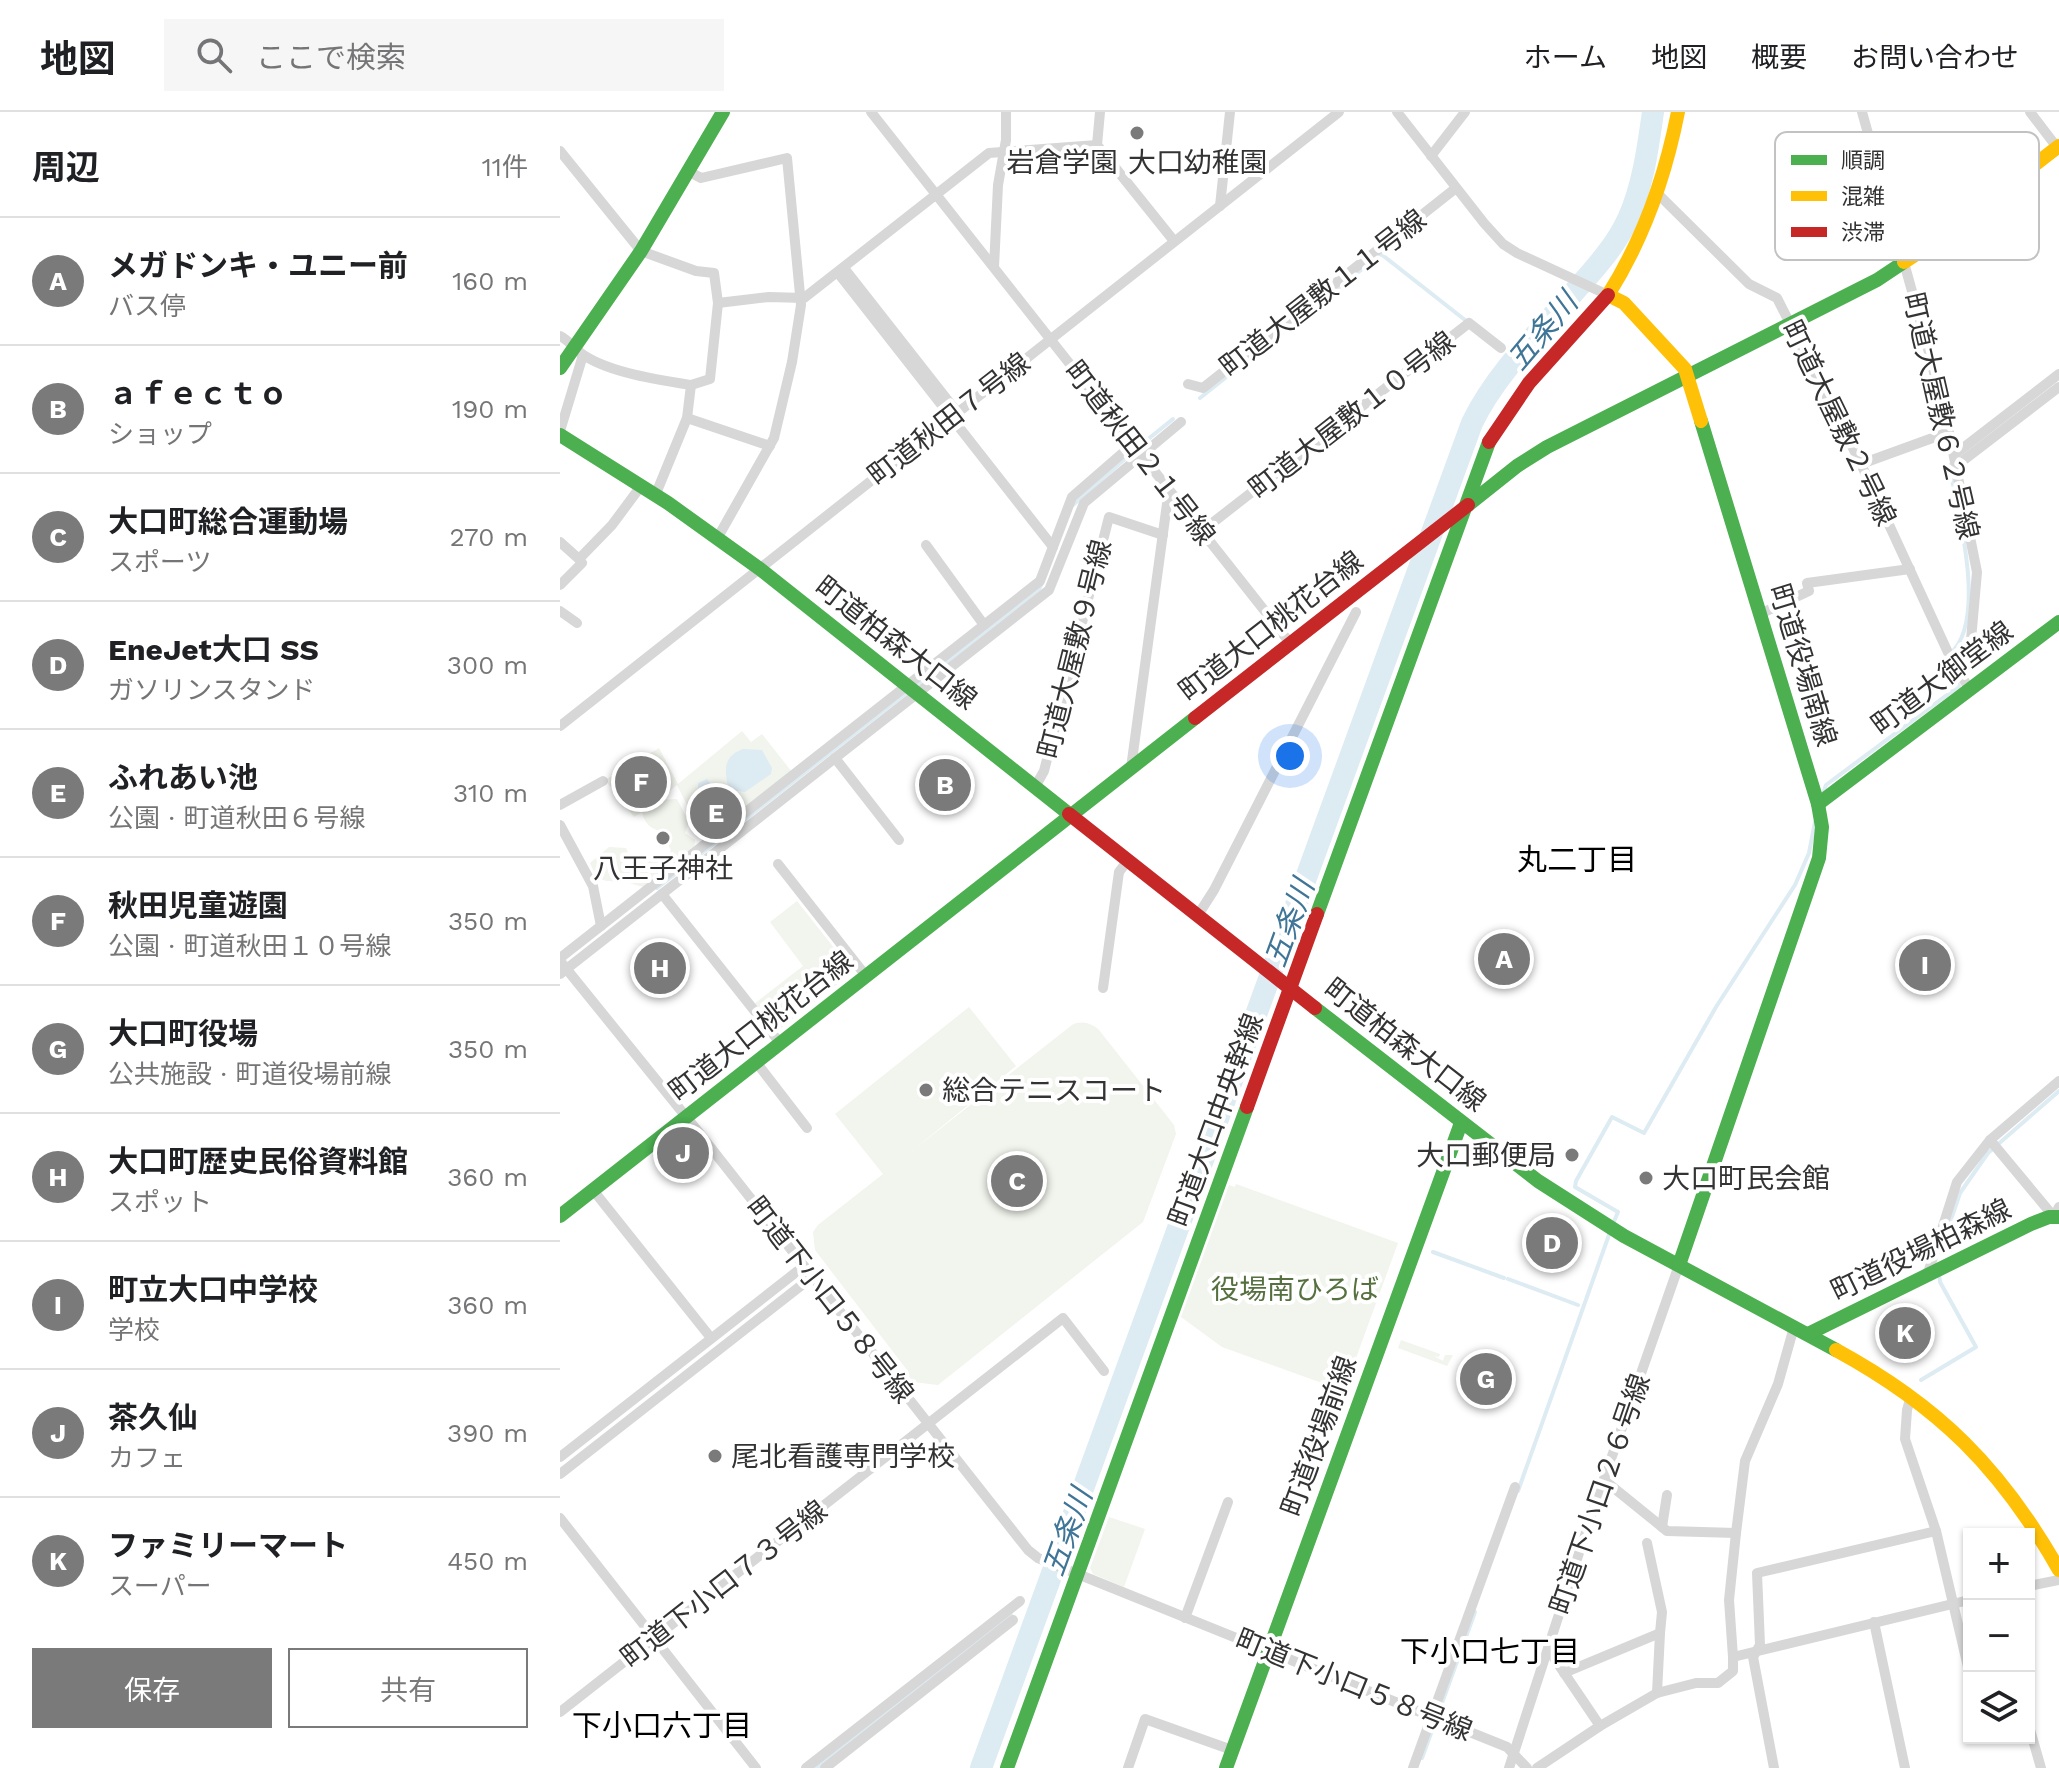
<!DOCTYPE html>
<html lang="ja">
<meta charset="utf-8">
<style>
body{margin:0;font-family:"Work Sans","Noto Sans JP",sans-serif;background:#f6f6f6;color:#202124}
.controls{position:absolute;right:24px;bottom:24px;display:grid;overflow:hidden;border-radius:0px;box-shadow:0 2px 6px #0004}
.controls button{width:72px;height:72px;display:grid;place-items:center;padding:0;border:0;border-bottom:2px solid #e0e0e0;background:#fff;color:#202124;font:40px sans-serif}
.you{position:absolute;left:730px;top:644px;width:28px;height:28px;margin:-20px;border:6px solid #fff;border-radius:50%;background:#1a73e8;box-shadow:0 0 0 12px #1a73e833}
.badge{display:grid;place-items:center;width:52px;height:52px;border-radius:50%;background:#7a7a7a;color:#fff;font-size:26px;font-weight:700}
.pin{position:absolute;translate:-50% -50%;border:4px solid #fff;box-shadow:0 2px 8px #0006}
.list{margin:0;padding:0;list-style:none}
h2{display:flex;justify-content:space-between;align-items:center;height:104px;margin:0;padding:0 32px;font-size:34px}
h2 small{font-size:26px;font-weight:400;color:#757577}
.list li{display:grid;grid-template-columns:52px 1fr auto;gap:24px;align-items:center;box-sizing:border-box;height:128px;padding:0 32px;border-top:2px solid #e0e0e0}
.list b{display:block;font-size:30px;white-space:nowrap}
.list p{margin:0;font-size:26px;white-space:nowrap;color:#757577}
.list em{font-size:26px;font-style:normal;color:#757577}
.actions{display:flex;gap:16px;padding:24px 32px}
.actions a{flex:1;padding:18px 0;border:2px solid #7a7a7a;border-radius:0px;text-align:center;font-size:28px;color:#7a7a7a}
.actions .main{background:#7a7a7a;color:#fff}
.icon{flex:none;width:44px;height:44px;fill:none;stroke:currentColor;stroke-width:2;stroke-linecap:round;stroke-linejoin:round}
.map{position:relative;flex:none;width:1499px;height:1656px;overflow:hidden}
header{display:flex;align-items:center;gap:48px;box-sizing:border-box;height:112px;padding:0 40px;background:#fff;border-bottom:2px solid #e0e0e0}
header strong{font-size:38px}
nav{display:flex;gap:44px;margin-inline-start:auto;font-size:28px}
.search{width:560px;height:72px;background:#f6f6f6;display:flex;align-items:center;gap:20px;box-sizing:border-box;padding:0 28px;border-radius:0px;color:#757577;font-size:30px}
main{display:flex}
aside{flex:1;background:#fff}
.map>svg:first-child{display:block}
</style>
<header>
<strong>地図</strong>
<div class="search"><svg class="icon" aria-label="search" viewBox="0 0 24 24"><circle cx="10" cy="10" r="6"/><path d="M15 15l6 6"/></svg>ここで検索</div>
<nav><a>ホーム</a><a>地図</a><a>概要</a><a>お問い合わせ</a></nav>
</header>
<main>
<aside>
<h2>周辺<small>11件</small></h2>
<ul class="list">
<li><span class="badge">A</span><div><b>メガドンキ・ユニー前</b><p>バス停</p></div><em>160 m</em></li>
<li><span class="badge">B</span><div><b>ａｆｅｃｔｏ</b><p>ショップ</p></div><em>190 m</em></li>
<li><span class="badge">C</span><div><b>大口町総合運動場</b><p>スポーツ</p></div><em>270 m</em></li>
<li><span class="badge">D</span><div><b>EneJet大口 SS</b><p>ガソリンスタンド</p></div><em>300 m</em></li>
<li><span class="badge">E</span><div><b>ふれあい池</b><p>公園 · 町道秋田６号線</p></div><em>310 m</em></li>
<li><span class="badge">F</span><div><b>秋田児童遊園</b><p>公園 · 町道秋田１０号線</p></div><em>350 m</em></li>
<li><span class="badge">G</span><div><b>大口町役場</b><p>公共施設 · 町道役場前線</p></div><em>350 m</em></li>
<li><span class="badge">H</span><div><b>大口町歴史民俗資料館</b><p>スポット</p></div><em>360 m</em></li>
<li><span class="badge">I</span><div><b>町立大口中学校</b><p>学校</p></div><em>360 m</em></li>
<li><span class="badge">J</span><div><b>茶久仙</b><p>カフェ</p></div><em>390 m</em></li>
<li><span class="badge">K</span><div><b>ファミリーマート</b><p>スーパー</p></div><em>450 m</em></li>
</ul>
<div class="actions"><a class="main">保存</a><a>共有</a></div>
</aside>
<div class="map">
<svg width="1499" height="1656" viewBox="0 0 1499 1656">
<rect width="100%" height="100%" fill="#fff"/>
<g fill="#f1f5ed">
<path d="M182,619L191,630L202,622L232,660L145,729L117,673L98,688L117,687L129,710L125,721L135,728C134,750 113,773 90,775C81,776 73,771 65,770C45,769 39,772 30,751L49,735L66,736L70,745H80L82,750L105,748L111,738L100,719C89,716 84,710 82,700L74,705L45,668L99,636L118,672Z"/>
<polygon points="237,789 293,860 221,916 213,914 194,892 243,854 210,810"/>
<path d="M409,895L456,954L352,1039L512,913C522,908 531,911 539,918L614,1013L616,1022L583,1110L378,1273L353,1270L345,1260L347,1258L255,1138L253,1120L258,1113L323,1062L275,1002Z"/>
<polygon points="676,1072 838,1131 784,1279 662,1235 621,1205 669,1073 675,1075"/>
<polygon points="841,1228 880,1242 879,1245 874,1244 883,1249 885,1243 893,1243 887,1254 838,1236"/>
<polygon points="549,1405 585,1417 564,1475 533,1462 530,1456"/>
</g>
<g fill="#ddebf3">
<path d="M183,637L202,638L212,656L211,662L185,680L171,678L168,675C164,656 164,644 183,637Z"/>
<polygon points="147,667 167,692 163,699 152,694 138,682 138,671"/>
</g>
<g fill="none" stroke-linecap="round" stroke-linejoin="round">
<g stroke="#ddebf3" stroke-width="4">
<polyline points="640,286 821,142 905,208"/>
<polyline points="582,332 613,307"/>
<polyline points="513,393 568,344"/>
<path d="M1390,542C1428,509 1398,399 1389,354L1392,352"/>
<polyline points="356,574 479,477 482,471"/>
<polyline points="1263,682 1266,673 1399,574 1391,556"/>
<polyline points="97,776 349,579"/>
<polyline points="1053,1112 1058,1100 1015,1075 1016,1069 1052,1005 1084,1021 1156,895 1235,773 1249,741 1255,710"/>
<polyline points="1382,1134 1400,1081 1428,1041 1499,979"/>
<polyline points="873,1140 944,1166"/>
<polyline points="948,1167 1018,1193"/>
<polyline points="1361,1268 1416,1235 1380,1170 1379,1162"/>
<polyline points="958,1379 1050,1120"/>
<polyline points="862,1646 915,1500"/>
<polyline points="256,1656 451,1503"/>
</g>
<path stroke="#ddebf3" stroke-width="22" d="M421,1656L912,311C937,259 984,215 1021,172C1039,152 1057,131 1068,107C1083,74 1088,35 1093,0"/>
<g stroke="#d7d7d7" stroke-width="10">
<polyline points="311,0 730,531"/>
<polyline points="540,0 537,33 614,129"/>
<polyline points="837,0 924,111 943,132 957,141 1048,183"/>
<polyline points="1302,0 1367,233 1389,320 1417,460 1410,539 1402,565"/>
<polyline points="1470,0 1499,38"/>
<polyline points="0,39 81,139 136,159 154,161 158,191 150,267 131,273"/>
<polyline points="871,44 905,0"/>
<polyline points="128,59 141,66 227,46 241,193 232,250 214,326 158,425"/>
<polyline points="1099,83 1189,172 1217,186 1301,352 1391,547 1410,578"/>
<polyline points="660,94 670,0"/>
<polyline points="434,155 438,73 446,28 446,0"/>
<polyline points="284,156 397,300"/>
<polyline points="278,161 493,435"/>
<polyline points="158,191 209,185 244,186 429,41 537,33"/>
<path d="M0,224C10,229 16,239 25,244C52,261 99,268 131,273L127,306L95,384"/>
<polyline points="628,272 643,276 896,76"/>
<polyline points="127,306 210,334"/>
<polyline points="0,319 23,243"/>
<polyline points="1394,343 1499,262"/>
<polyline points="1301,352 1389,320"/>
<polyline points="1396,354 1499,275"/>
<polyline points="642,419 909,211 941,236"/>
<polyline points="0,430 19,447 52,413 81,374"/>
<polyline points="366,433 424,513"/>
<polyline points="0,473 22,451 19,447"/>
<polyline points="0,499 17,511"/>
<polyline points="1200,502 1249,479 1247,471 1350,457"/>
<polyline points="0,614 779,0"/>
<polyline points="275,646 339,728"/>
<polyline points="571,656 609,377"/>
<polyline points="475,675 484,659 549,405 603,423"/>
<polyline points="0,693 43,669"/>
<polyline points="0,713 33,774 41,814"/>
<polyline points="218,752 306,864"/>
<polyline points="102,782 220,931"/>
<polyline points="638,803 654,778 796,500"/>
<polyline points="0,846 480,469 512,385 573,332"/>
<polyline points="0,849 136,1017 468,1438 478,1446 947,1635 967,1656"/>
<polyline points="0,862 489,478 524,391 621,310"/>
<polyline points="543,876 559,760 568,748"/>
<polyline points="196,950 247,1016"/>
<polyline points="1430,1028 1494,1105 1499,1095"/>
<polyline points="33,1078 151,1226"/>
<polyline points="1367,1164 1397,1070 1430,1028 1499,969"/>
<polyline points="1351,1284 1347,1298 1345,1327 1376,1419 1409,1559"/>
<polyline points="0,1345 244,1154"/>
<polyline points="0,1362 252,1165"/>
<polyline points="1044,1368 1107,1419 1176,1421 1185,1349 1218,1272 1234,1215"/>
<polyline points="0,1406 196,1656"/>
<polyline points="1102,1415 1107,1383"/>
<polyline points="1469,1474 1499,1468"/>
<polyline points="625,1506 668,1390"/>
<polyline points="1314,1510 1345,1656"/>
<polyline points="988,1537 1040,1614 1097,1581 1136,1571 1158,1571 1173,1559 1173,1545 1409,1488"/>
<polyline points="1173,1545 1169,1488 1176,1421"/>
<polyline points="1004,1561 1100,1521 1102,1500 1087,1431"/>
<polyline points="1097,1581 1100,1521"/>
<polyline points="0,1600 503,1206 544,1259"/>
<polyline points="1469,1614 1481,1656"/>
<polyline points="246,1656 460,1489"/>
<polyline points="265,1656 453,1508"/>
<polyline points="568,1656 585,1607 672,1638"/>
<polyline points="853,1656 955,1375"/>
<polyline points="949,1656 1031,1404 1119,1153"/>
<polyline points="977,1656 1040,1614"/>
<polyline points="1214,1656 1193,1545 1200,1533 1197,1461 1376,1419"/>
</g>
<g stroke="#4caf50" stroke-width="14">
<polyline points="0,256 81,139 163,0"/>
<polyline points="0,323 108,391 200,457 509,702"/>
<polyline points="908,393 957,354 987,335 1317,168 1344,150"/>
<polyline points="1258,692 1499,510"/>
<polyline points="757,802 929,330"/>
<polyline points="755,896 978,1069 1064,1124 1276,1238"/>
<polyline points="0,1104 635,606"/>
<polyline points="1119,1153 1259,746 1262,715 1258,692 1141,309"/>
<polyline points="1248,1222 1471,1112 1489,1105 1499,1105"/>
<polyline points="447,1656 687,995"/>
<polyline points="666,1656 901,1011"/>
</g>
<g stroke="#ffc107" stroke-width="14">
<path d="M1118,0C1105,66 1084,126 1048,183L1064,191L1125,257L1141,309"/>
<polyline points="1344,150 1375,130 1499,34"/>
<path d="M1276,1238C1379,1294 1441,1356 1499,1458"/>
</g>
<g stroke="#c62828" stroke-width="14">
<polyline points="929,330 969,271 1048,183"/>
<polyline points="635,606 908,393"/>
<polyline points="509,702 755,896"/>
<polyline points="687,995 757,802"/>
</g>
</g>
<g fill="#7a7a7a" stroke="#fff" stroke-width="3">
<circle cx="577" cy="21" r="8"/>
<circle cx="103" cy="726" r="8"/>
<circle cx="366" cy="978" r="8"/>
<circle cx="1012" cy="1043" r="8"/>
<circle cx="1086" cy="1066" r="8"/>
<circle cx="155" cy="1344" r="8"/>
</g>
<g text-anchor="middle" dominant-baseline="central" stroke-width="8" stroke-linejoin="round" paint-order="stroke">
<g font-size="28" fill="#333" stroke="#fff" text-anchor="start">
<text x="577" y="50" text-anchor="middle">岩倉学園 大口幼稚園</text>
<text x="103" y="756" text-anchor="middle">八王子神社</text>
<text x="382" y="978">総合テニスコート</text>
<text x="996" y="1043" text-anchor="end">大口郵便局</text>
<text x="1102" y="1066">大口町民会館</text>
<text x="171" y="1344">尾北看護専門学校</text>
</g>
<g font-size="28" fill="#333" stroke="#fff">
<text transform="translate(763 181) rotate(-38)">町道大屋敷１１号線</text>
<text transform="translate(792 303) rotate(-38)">町道大屋敷１０号線</text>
<text transform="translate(1381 304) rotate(77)">町道大屋敷６２号線</text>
<text transform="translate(389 307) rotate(-38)">町道秋田７号線</text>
<text transform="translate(1279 311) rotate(64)">町道大屋敷２号線</text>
<text transform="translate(580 341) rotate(52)">町道秋田２１号線</text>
<text transform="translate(711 514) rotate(-38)">町道大口桃花台線</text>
<text transform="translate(336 531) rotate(38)">町道柏森大口線</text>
<text transform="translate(515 537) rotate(-76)">町道大屋敷９号線</text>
<text transform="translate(1243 553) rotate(73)">町道役場南線</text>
<text transform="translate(1382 566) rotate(-37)">町道大御堂線</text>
<text transform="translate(201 914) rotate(-38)">町道大口桃花台線</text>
<text transform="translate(845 933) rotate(38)">町道柏森大口線</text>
<text transform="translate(656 1008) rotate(-70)">町道大口中央幹線</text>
<text transform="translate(1361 1138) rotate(-26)">町道役場柏森線</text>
<text transform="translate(270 1188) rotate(52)">町道下小口５８号線</text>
<text transform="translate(759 1324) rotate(-70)">町道役場前線</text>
<text transform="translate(1040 1382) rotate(-71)">町道下小口２６号線</text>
<text transform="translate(164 1472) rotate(-38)">町道下小口７３号線</text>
<text transform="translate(794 1573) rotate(22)">町道下小口５８号線</text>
</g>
<g font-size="28" fill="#56703f" stroke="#fff">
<text x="735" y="1177">役場南ひろば</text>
</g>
<g font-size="30" font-style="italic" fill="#3f7597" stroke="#fff">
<text transform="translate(982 219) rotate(-50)">五条川</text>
<text transform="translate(729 811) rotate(-70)">五条川</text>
<text transform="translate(507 1420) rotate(-70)">五条川</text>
</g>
<g font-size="30" fill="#000" stroke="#fff">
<text x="1017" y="747">丸二丁目</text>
<text x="930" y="1539">下小口七丁目</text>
<text x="102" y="1613">下小口六丁目</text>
</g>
</g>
<rect x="1215" y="20" width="264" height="128" rx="12" fill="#fff" stroke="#c2c2c2" stroke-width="2"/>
<rect x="1231" y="43" width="36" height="10" fill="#4caf50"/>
<rect x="1231" y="79" width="36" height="10" fill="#ffc107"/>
<rect x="1231" y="115" width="36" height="10" fill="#c62828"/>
<g font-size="22" fill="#333">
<text x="1281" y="56">順調</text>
<text x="1281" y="92">混雑</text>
<text x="1281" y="128">渋滞</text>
</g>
</svg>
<div class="controls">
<button>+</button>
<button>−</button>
<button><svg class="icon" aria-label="layers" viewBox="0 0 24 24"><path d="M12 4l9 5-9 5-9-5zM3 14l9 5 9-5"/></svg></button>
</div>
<div class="you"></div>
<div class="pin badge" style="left:944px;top:847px">A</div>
<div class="pin badge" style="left:385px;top:673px">B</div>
<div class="pin badge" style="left:457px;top:1069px">C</div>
<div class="pin badge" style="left:992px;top:1131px">D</div>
<div class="pin badge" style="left:156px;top:701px">E</div>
<div class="pin badge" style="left:81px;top:670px">F</div>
<div class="pin badge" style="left:926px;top:1267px">G</div>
<div class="pin badge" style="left:100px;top:856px">H</div>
<div class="pin badge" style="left:1365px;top:853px">I</div>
<div class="pin badge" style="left:123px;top:1041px">J</div>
<div class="pin badge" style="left:1345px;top:1221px">K</div>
</div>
</main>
